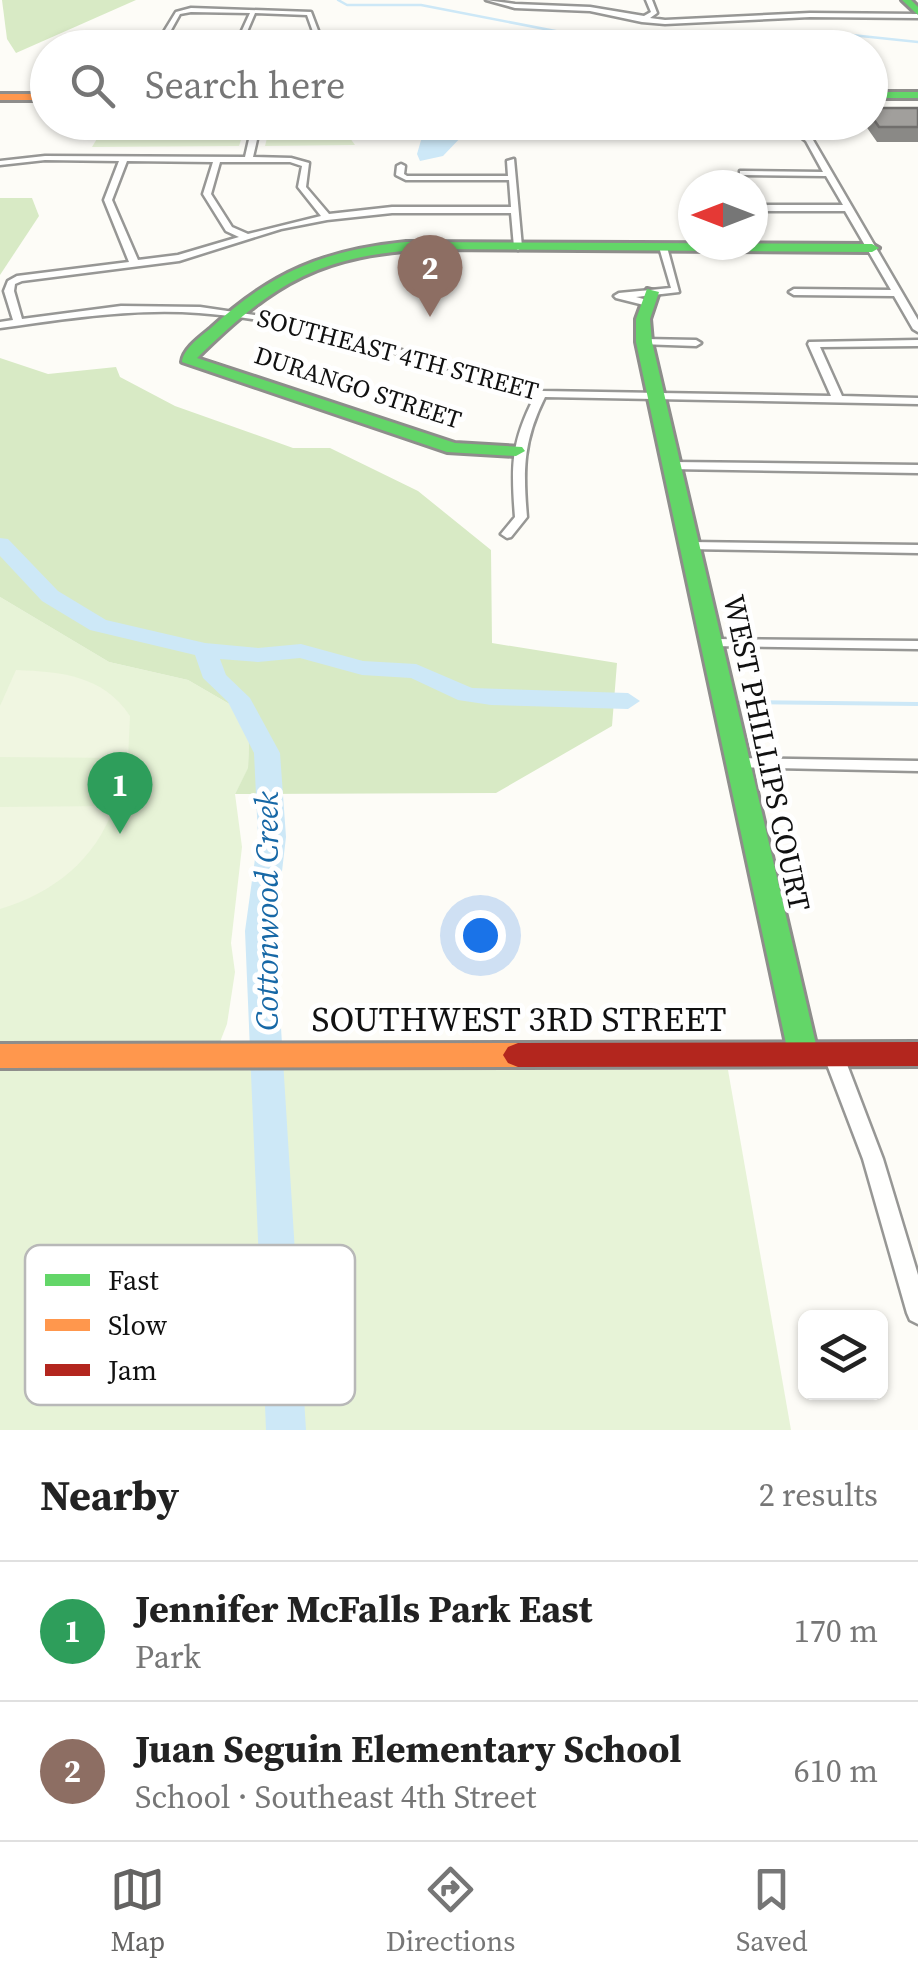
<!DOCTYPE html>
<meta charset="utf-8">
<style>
body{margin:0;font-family:"Source Serif 4",serif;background:#f6f6f6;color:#222}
.controls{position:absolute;right:30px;bottom:30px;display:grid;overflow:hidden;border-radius:15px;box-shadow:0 2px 8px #0004}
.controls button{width:90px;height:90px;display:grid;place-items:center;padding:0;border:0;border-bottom:2px solid #e0e0e0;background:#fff;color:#222;font:50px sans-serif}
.compass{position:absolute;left:678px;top:170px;width:90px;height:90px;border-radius:50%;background:#fff;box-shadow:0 2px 8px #0004;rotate:270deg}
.you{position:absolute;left:480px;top:935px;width:35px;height:35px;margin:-25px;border:8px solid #fff;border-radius:50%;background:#1a73e8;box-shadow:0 0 0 15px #1a73e833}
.badge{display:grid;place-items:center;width:65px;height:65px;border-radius:50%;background:#646362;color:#fff;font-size:32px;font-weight:700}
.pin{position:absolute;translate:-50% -82px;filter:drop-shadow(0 2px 5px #0008)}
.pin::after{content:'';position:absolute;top:52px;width:35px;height:30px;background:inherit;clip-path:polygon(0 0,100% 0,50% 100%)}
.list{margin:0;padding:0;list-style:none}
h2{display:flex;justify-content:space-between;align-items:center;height:130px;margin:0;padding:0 40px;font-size:42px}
h2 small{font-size:32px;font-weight:400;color:#767676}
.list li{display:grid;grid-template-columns:65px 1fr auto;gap:30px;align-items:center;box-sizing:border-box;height:140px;padding:0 40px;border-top:2px solid #e0e0e0}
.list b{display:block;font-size:38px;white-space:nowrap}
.list p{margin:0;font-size:32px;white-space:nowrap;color:#767676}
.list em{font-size:32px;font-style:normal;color:#767676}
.icon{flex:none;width:55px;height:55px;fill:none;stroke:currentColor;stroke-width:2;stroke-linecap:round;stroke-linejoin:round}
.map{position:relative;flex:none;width:918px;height:1430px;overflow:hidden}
.search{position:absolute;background:#fff;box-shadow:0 2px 8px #0004;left:30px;right:30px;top:30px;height:110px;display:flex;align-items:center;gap:25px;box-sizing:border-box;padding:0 35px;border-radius:55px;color:#767676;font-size:38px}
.sheet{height:410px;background:#fff}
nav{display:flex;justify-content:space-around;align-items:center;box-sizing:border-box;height:140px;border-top:2px solid #e0e0e0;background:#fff;font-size:28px;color:#767676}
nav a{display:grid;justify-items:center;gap:5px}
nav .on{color:#646362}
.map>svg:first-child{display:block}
</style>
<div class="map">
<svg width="918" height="1430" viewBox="0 0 918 1430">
<rect width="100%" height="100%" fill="#fdfcf7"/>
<g fill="#e7f3d7">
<polygon points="107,122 247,122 247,123 239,146 92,147"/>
<polygon points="271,122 351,123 353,127 344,130 355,145 265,146"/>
<polygon points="0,597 109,662 188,680 250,716 248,769 235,794 242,847 231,943 235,972 227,1024 218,1047 0,1048"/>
<polygon points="0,1066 728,1070 791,1430 0,1430"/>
</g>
<g fill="#d8eac5">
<polygon points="2,0 136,0 16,53 7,39"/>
<polygon points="0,198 32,198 39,216 0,275"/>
<polygon points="0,358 48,374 116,367 120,377 175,406 293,448 330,448 418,491 491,550 492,643 617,663 612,726 496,793 235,794 248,768 250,716 188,680 109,662 0,597"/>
</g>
<g fill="#f0f6e1">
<path d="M16,670C61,672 103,675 130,716L128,758L0,757V706Z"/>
<path d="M114,806C96,860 53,893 0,909V807Z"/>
</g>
<polygon fill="#cde8f7" points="420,123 462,123 458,125 463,135 443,156 420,161 417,154 424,130 428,128"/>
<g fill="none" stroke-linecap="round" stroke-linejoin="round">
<polyline stroke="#cde8f7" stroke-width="2.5" points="338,0 347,5 421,5 581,36 780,43 842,34 918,42"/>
<polyline stroke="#cde8f7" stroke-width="4" points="741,702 918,704"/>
<polygon fill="#cde8f7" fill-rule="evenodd" points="0,538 8,539 58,591 106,620 205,643 258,648 301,644 363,661 416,664 472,688 628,693 640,701 628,709 491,705 458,700 411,678 362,675 300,658 258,662 220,659 226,675 250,698 280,753 286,837 275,931 306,1430 266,1430 245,931 258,837 254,753 228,702 203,678 195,655 90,630 42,601 0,556"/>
<g stroke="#979795" stroke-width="5">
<g id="street">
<polygon points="486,0 515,4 590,7 644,16 651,12 646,0 652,0 657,13 650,18 665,20 810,13 918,14 918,18 810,17 665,24 642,22 590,11 515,8"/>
<polygon points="191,8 311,12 322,41 308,48 298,48 316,40 307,15 255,13 240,48 234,48 250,13 191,12 180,14 161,48 154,48 176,12"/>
<path d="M253,122H261L253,157L291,158L309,163L306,187L329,214L392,207H511L509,180H406L396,175L397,166L401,164L405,166L404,174L407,176H508L507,161L514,159L522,247L518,250L514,247L511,213H392L327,220L281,229L179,261L22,281L15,284L14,291L22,319L121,306L200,307L309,323L542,391L831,396L808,344L809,342L918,340V346L820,347L842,396L918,398V404L545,397C523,441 523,470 527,517L511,537L507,538L501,534L515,517C511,466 511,442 535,396C425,363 314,321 199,313C132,308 66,319 0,328V322L13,320L4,291L8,281L17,276L129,262L104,200L119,161L45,160L0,165V161L45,156L245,157ZM127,161L213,162L203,194L226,231L239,237L178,255L138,260L112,200ZM220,162H290L302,166L298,187L321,216L248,234L232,227L211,194Z"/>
<polygon points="783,122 791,122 813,140 918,320 918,332 913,329 894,296 794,295 789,292 794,289 891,290 845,211 758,211 754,208 758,205 843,205 826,176 740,175 740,171 743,171 823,172 806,141"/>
<polygon points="663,244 667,247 679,292 636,297 651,301 651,305 648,306 616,298 614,296 619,293 671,288 659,247"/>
<polygon points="644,339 696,340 701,343 696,346 640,344 639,342"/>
<polygon points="673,462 918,465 918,473 669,469 669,463"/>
<polygon points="691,542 918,545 918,553 686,549 685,546 686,543"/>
<polygon points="712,639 918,641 918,649 707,646 705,643 707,640"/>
<polygon points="738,758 918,761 918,771 732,767 730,763"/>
<polygon points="833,1046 840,1049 843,1054 883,1159 918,1275 918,1324 910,1320 907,1313 863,1159 823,1054 826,1049"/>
</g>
</g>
<g stroke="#8e8d8b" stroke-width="6">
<g id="fast">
<polygon points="902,0 911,0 918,7 918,15"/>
<rect x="870" y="92" width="48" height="6"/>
<path d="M406,242L872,244L879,248L872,252L433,249C322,254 275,281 197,358L455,443L522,447L525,451L516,456L447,452L182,362C183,349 200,337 211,328C271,272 325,250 406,242Z"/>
<polygon points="647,289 659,292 650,319 652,342 818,1053 813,1061 803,1065 793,1061 788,1053 636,342 636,319"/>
</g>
</g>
<g stroke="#8e8d8b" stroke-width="6">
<g id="slow">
<rect x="0" y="94" width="48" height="6"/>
<polygon points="518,1043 528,1047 533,1055 528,1063 518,1067 0,1068 0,1044"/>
</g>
</g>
<g stroke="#8e8d8b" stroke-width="6">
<polygon id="jam" points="918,1042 918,1066 518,1067 508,1063 503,1055 508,1047 518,1043"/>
</g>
<use href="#street" fill="#fffffe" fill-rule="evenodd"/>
<use href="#fast" fill="#63d668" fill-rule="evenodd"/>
<use href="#slow" fill="#ff974d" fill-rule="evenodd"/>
<use href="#jam" fill="#b3261e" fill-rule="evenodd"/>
</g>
<polygon fill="#8a8986" points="870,108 918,108 918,142 877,142 863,122 870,122"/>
<polygon fill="#a19f9c" stroke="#716f6d" stroke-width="2.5" points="870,108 918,108 918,127 879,127 870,114"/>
<g text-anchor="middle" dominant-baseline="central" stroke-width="10" stroke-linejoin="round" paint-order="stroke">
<g font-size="25" fill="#111" stroke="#fff">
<text transform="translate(398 354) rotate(15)">SOUTHEAST 4TH STREET</text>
<text transform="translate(358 387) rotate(18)">DURANGO STREET</text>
</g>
<g font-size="30" fill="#111" stroke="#fff">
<text transform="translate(767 753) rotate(78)">WEST PHILLIPS COURT</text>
</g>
<g font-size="32" font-style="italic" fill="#1768a6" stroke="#fff">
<text transform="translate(267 911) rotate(-90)">Cottonwood Creek</text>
</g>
<g font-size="35" fill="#111" stroke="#fff">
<text x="519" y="1019">SOUTHWEST 3RD STREET</text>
</g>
</g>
<rect x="25" y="1245" width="330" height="160" rx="15" fill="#fff" stroke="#b8b8b8" stroke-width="2.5"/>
<rect x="45" y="1274" width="45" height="12" fill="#63d668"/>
<rect x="45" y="1319" width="45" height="12" fill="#ff974d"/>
<rect x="45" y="1364" width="45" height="12" fill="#b3261e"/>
<g font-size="28" fill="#111">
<text x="108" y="1290">Fast</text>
<text x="108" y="1335">Slow</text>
<text x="108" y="1380">Jam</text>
</g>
</svg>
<div class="controls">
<button><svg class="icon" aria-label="layers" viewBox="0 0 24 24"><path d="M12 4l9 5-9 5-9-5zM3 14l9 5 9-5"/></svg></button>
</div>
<svg class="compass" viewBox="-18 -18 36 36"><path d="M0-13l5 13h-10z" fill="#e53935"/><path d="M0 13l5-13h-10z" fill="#767676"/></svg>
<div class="you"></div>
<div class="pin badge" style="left:120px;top:834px;background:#2e9e5b">1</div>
<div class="pin badge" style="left:430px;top:317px;background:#8d6e63">2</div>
<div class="search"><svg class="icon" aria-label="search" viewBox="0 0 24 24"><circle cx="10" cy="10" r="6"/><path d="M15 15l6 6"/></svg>Search here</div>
</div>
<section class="sheet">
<h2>Nearby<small>2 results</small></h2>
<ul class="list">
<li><span class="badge" style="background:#2e9e5b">1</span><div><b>Jennifer McFalls Park East</b><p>Park</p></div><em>170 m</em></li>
<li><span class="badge" style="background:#8d6e63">2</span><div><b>Juan Seguin Elementary School</b><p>School · Southeast 4th Street</p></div><em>610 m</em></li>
</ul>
</section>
<nav>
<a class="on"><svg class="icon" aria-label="map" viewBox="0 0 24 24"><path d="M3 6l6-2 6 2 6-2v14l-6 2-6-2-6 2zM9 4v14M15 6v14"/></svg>Map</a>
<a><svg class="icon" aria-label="directions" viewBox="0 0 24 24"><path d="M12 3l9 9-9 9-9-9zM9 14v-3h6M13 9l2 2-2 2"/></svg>Directions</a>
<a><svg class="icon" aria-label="saved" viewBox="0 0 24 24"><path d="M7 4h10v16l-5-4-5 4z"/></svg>Saved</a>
</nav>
